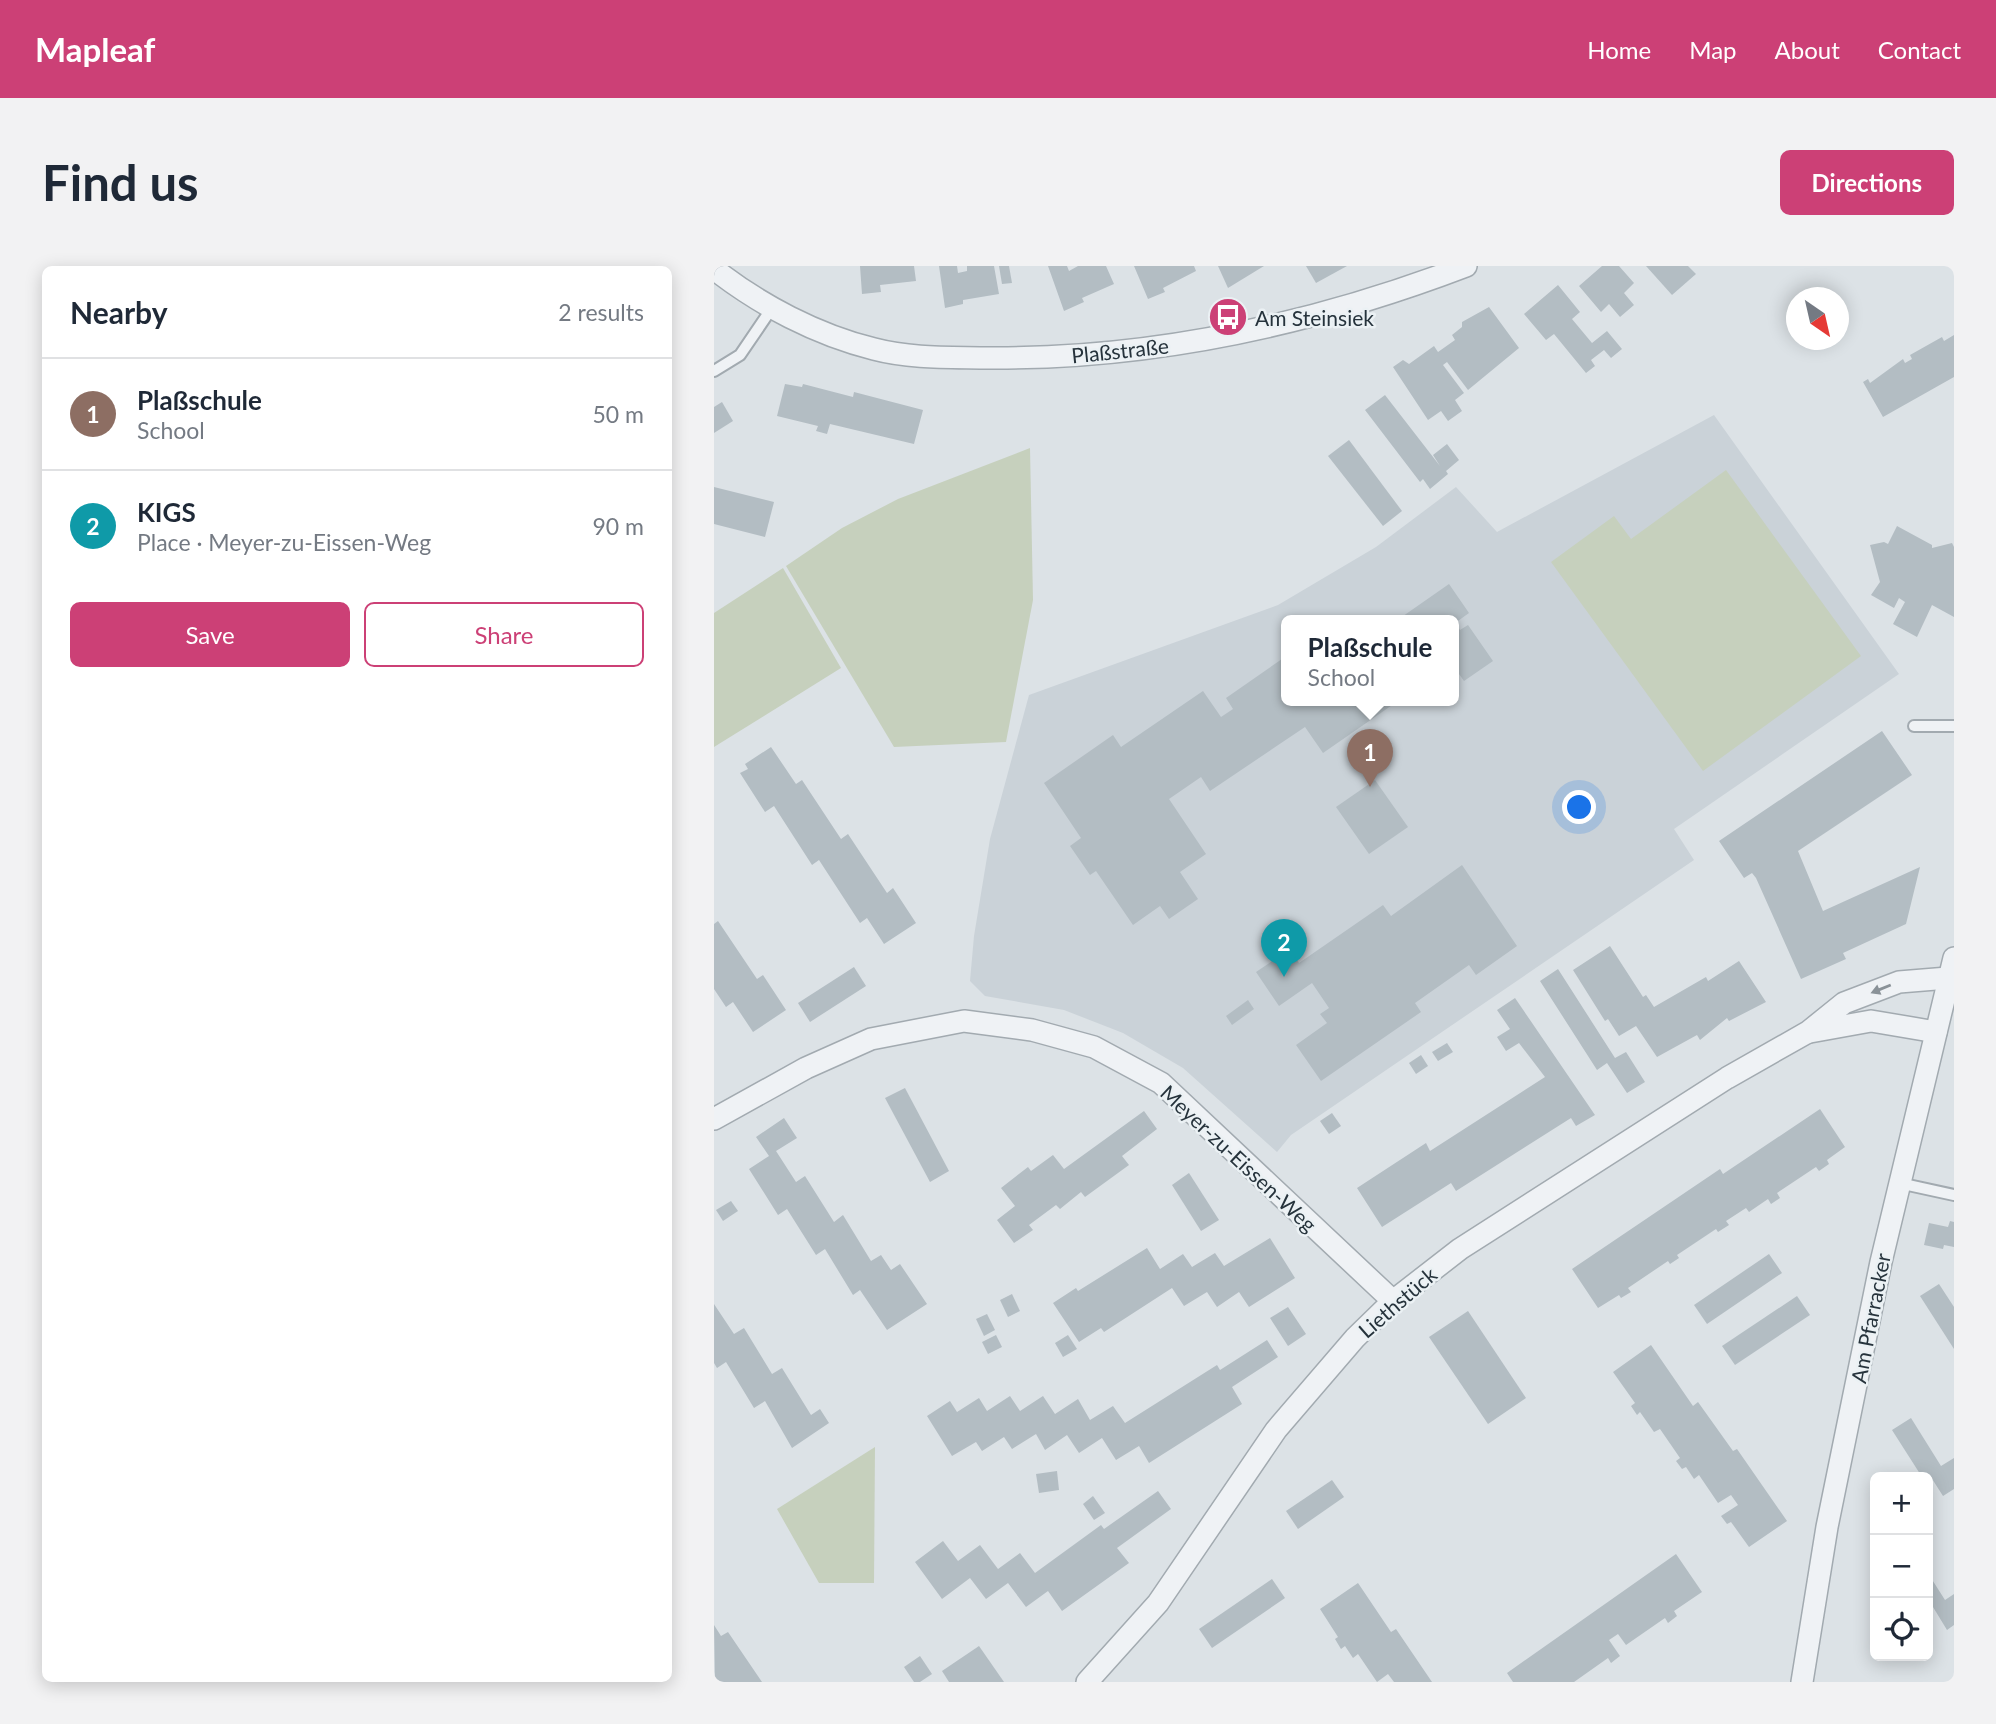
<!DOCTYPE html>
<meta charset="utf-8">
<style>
body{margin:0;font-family:Lato,sans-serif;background:#f2f2f3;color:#1f2937}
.controls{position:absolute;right:21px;bottom:21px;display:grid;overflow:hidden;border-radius:10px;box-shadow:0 4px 18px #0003}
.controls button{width:63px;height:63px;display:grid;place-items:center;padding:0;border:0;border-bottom:2px solid #e0e1e3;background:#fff;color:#1f2937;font:35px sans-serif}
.compass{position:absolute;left:1072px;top:21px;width:63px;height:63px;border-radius:50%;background:#fff;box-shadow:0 4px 18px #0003;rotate:146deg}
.you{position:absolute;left:866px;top:542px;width:24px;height:24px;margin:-18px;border:5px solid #fff;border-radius:50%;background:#1a73e8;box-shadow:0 0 0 10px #1a73e833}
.badge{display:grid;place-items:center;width:46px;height:46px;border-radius:50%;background:#cc4076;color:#fff;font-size:23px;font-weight:700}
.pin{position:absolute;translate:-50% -58px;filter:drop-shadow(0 2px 4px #0008)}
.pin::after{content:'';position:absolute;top:37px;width:24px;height:21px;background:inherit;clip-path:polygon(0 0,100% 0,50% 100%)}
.popup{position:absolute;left:567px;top:349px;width:178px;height:91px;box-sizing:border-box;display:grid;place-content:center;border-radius:10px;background:#fff;filter:drop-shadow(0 2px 5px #0005);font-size:23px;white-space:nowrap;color:#747a83}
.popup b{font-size:26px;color:#1f2937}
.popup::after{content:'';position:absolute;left:50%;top:100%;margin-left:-14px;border:14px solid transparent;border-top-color:#fff}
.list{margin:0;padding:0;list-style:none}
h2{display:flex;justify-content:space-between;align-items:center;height:91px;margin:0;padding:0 28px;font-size:30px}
h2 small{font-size:23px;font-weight:400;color:#747a83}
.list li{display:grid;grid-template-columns:46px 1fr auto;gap:21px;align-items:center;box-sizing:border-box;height:112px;padding:0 28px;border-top:2px solid #e0e1e3}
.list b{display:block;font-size:26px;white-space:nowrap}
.list p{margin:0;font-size:23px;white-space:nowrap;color:#747a83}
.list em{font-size:23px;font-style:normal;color:#747a83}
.actions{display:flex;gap:14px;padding:21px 28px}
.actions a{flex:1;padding:16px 0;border:2px solid #cc4076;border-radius:10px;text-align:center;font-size:24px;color:#cc4076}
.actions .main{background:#cc4076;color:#fff}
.icon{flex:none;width:38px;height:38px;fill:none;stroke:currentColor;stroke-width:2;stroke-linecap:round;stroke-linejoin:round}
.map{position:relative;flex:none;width:1240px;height:1416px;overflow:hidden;border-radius:10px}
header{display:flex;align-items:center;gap:42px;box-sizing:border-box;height:98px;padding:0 35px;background:#cc4076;color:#fff}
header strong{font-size:33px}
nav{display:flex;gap:38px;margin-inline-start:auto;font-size:24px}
.intro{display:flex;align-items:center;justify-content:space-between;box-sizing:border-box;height:168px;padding:0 42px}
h1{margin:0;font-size:49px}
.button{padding:18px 32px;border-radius:10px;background:#cc4076;color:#fff;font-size:24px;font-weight:700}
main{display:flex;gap:42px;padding:0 42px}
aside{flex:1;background:#fff;border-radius:10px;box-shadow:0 4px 18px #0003}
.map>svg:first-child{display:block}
</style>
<header>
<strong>Mapleaf</strong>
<nav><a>Home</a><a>Map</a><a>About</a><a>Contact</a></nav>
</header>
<div class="intro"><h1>Find us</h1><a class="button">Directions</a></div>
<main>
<aside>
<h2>Nearby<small>2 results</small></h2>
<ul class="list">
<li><span class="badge" style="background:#8d6e63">1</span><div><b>Plaßschule</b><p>School</p></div><em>50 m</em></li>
<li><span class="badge" style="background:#0f9aa8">2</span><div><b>KIGS</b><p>Place · Meyer-zu-Eissen-Weg</p></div><em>90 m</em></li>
</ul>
<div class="actions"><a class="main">Save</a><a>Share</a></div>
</aside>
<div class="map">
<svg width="1240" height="1416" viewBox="0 0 1240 1416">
<rect width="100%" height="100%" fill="#dce2e6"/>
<path fill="#cad2d8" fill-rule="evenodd" d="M1000,149L1185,408L960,563L980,594L577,869L563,886L469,802L409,767L350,744L271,730L256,715L260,670L276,573L315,429L564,339L662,281L742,221L783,266ZM572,355H740V435H572Z"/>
<g fill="#c6d0bd">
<polygon points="316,182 319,334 292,476 180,481 72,300 128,262 184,233"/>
<polygon points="1012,204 1147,390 989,505 837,296 900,250 917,273"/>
<polygon points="69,302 127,402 0,481 0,347"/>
<polygon points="161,1181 160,1317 105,1317 63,1243"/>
</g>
<g fill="#b3bdc3">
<polygon points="146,0 200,0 202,15 166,19 167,26 148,28"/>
<polygon points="225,0 243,0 244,7 253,5 253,0 280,0 285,28 249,34 249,38 231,42"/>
<polygon points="285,0 295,0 298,17 288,18"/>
<polygon points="334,0 353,0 355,5 364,0 392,0 400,18 368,32 370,36 350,45"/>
<polygon points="420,0 480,0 482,5 449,22 451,26 434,33"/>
<polygon points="504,0 550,0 514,22"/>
<polygon points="592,0 633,0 602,17"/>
<polygon points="888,0 905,0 920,17 910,27 920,39 906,51 895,38 887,46 865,20"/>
<polygon points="932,0 974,0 982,8 958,29"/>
<polygon points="844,19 866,46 858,53 878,77 893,65 908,83 897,92 890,84 877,94 881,100 872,107 840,68 832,74 810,48"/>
<polygon points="775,41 805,82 754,124 733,96 729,99 750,127 741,134 748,145 734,155 727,145 714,154 679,101 689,94 695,98 720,80 724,86 741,74 738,69 748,61 748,56"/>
<polygon points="1240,69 1240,111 1169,151 1149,116 1154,113 1156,117 1189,93 1191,97 1198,93 1196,89 1228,71 1230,75"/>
<polygon points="71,118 88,121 89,118 139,131 140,126 209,144 200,178 116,158 113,168 102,165 104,160 63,150"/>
<polygon points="671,129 726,200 719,189 733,178 745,194 732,205 734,208 716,223 709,213 706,216 651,144"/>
<polygon points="8,136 19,155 0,167 0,141"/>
<polygon points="635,174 688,245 669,260 614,190"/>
<polygon points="0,221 60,236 51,271 0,258"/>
<polygon points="1183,260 1218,279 1218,282 1238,277 1240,281 1240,351 1218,339 1203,371 1179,358 1191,336 1185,332 1180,342 1157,329 1166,316 1156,279 1170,276 1174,278"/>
<polygon points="735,318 755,347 741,357 746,364 754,359 779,395 750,415 740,401 740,355 682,355"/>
<polygon points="568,393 572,400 572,435 684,435 609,487 591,461 496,525 487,511 455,533 492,588 466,606 484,633 455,653 446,640 419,659 382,605 376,609 356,580 367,572 330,517 399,469 407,481 489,425 507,451 519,443 512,432"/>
<polygon points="1168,465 1198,509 1084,585 1109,645 1206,601 1192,658 1129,687 1132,693 1087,713 1042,612 1038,607 1030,612 1005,575"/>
<polygon points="57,481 82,518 88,514 127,573 134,568 173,627 179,622 202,657 170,678 153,652 146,657 105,594 98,599 60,540 51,546 26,507 34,503 31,498"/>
<polygon points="661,514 694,561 655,588 622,541"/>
<polygon points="748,599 803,680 762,709 755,699 701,737 707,746 607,815 582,779 613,757 606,748 615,742 598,717 565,740 542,706 576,683 585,697 669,639 677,650"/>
<polygon points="4,655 43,713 49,709 72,744 39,766 19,736 12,741 0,723 0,658"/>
<polygon points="896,680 929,731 932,729 940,741 992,711 994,715 1025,695 1052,736 1015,755 1013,752 986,774 983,769 943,791 922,760 905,770 894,753 891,755 859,704"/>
<polygon points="140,701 152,720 96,756 84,737"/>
<polygon points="844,703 901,792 912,786 931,816 913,827 893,797 883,804 826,715"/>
<polygon points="801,732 881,849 862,860 857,852 742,925 737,917 668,961 643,922 712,877 716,885 831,811 805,777 792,785 783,771 796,763 783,744"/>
<polygon points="534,734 540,743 518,759 512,750"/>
<polygon points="733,777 739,786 724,795 718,786"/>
<polygon points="707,789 714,800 702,808 695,797"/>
<polygon points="191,822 235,905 216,916 171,832"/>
<polygon points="1106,843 1131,881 1113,894 1115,898 1105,905 1102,901 1063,927 1066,932 1057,938 1054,933 1035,946 1032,942 1012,955 1015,959 1004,966 1002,963 963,989 965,992 956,998 954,995 914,1022 917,1026 907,1032 905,1029 884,1042 858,1003 1006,903 1009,908"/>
<polygon points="430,845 443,863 408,890 415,899 371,931 367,926 346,943 342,939 315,959 319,964 300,977 283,954 301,940 287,922 314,901 317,905 339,889 350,903"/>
<polygon points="618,847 627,860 615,868 606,855"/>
<polygon points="70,852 83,872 62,885 82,916 91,910 120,956 129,949 157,995 167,989 177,1004 186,998 213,1038 173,1064 146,1024 139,1029 111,983 102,989 73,943 64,949 35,903 55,890 42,871"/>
<polygon points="475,907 505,954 487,965 458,919"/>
<polygon points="17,935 24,945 9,955 2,944"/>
<polygon points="1236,955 1240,956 1240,981 1230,979 1229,983 1210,979 1215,957 1234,961"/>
<polygon points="556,972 581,1012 535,1041 525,1026 503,1041 493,1026 470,1040 458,1022 390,1066 387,1062 365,1076 339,1037 362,1022 364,1025 433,982 446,1003 469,988 478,1001 501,987 510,1000"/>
<polygon points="1055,988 1068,1007 993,1058 980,1039"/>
<polygon points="1225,1018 1240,1041 1240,1083 1206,1030"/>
<polygon points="298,1028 306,1045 294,1051 286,1034"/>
<polygon points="1083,1030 1096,1049 1021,1099 1008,1080"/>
<polygon points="0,1038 20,1068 30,1062 58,1108 68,1102 97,1149 106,1143 115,1157 78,1182 51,1135 40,1142 12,1096 3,1102 0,1097"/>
<polygon points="574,1041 592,1068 574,1080 556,1052"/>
<polygon points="754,1045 812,1132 774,1158 715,1071"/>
<polygon points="273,1048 281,1064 270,1070 262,1053"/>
<polygon points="282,1069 288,1081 274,1088 268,1076"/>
<polygon points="354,1069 363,1083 349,1091 341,1077"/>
<polygon points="553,1074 564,1091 518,1121 528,1138 435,1197 425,1180 402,1194 388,1172 365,1187 353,1169 331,1184 322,1168 298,1183 290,1171 268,1185 262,1176 238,1190 213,1150 236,1135 243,1146 265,1132 273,1145 296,1130 306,1145 329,1130 341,1148 364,1133 376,1154 399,1140 411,1157 503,1099 506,1104"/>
<polygon points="937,1079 979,1140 984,1136 1019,1185 1023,1183 1073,1255 1035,1281 1017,1256 1013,1258 1007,1250 1024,1239 1017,1229 1004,1237 985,1209 980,1213 972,1201 968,1203 962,1195 966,1192 946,1163 940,1166 926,1146 923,1149 917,1140 921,1137 899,1106"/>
<polygon points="1197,1152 1227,1200 1240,1192 1240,1223 1229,1230 1215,1208 1208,1211 1178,1164"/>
<polygon points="343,1205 345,1224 325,1227 322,1208"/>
<polygon points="618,1214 630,1231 584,1263 572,1245"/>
<polygon points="444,1225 457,1243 403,1282 415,1297 348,1345 334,1325 312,1341 294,1317 272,1333 256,1312 228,1333 201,1296 229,1275 244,1295 266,1279 284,1303 306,1287 321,1307 387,1259 390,1263"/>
<polygon points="379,1230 391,1247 380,1254 369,1238"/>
<polygon points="962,1288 988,1326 960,1345 963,1350 954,1357 951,1352 912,1379 904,1368 895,1374 906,1390 897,1397 894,1392 860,1416 799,1416 793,1407"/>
<polygon points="1217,1312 1231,1334 1240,1328 1240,1359 1233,1364 1219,1341 1214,1345 1214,1314"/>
<polygon points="558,1313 571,1332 498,1382 485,1363"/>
<polygon points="644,1317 677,1366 682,1363 718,1416 680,1416 674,1408 663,1416 644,1388 639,1392 631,1380 627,1383 621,1373 624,1371 606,1343"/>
<polygon points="0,1359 7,1370 14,1366 48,1416 1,1416"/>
<polygon points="265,1380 290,1416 235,1416 228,1405"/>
<polygon points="206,1390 218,1408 206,1416 200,1416 190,1401"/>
</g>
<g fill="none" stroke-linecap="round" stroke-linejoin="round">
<g stroke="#a2aab0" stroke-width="14">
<g id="service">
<polyline points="0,105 26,89 58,42"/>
<polyline points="1200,460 1240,460"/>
<polyline points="1185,917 1240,929"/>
</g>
</g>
<g stroke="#a2aab0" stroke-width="24">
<g id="minor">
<path d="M0,3C46,39 103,69 160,83C198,93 238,91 276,92C440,93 600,58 752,0"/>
<polyline points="1096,766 1157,755 1222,766"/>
<polyline points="0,853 92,802 157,773 250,755 318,764 380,781 447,817 679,1035"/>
<polyline points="373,1416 444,1337 562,1164 641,1072 679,1035 746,983 1013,812 1094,766 1130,737 1185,716 1234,712"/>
<polyline points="1088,1416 1113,1261 1167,996 1240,692"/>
</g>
</g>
<use href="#service" stroke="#eff2f5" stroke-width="10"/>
<use href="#minor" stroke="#eff2f5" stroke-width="21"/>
</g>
<defs><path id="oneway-solid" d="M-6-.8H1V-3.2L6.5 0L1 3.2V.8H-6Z" transform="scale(1.75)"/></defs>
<use fill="#8a9298" href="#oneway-solid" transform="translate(1167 723) rotate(158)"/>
<defs>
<g id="bus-disc" transform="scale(2.0125)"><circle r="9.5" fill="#cc4076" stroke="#ebf1f4"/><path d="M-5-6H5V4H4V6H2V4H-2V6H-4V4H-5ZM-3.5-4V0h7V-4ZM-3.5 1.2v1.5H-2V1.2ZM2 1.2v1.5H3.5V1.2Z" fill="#fff"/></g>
</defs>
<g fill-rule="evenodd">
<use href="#bus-disc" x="514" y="51"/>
</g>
<g text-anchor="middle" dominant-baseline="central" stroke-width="5" stroke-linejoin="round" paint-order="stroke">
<g font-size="21" fill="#26333c" stroke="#ebf1f4" text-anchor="start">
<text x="541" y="51">Am Steinsiek</text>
</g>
<g font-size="21" fill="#26333c" stroke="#ebf1f4">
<text transform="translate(406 84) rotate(-6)">Plaßstraße</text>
<text transform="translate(525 892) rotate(43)">Meyer-zu-Eissen-Weg</text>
<text transform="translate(683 1036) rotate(-41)">Liethstück</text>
<text transform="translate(1156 1052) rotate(-79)">Am Pfarracker</text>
</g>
</g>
</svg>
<div class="controls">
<button>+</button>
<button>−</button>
<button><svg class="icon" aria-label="locate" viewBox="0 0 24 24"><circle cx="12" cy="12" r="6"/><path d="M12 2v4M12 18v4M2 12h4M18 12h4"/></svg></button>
</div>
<svg class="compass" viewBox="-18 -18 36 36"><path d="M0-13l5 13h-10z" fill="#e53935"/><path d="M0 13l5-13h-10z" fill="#747a83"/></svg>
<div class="you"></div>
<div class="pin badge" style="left:656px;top:521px;background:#8d6e63">1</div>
<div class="popup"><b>Plaßschule</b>School</div>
<div class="pin badge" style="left:570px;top:711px;background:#0f9aa8">2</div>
</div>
</main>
